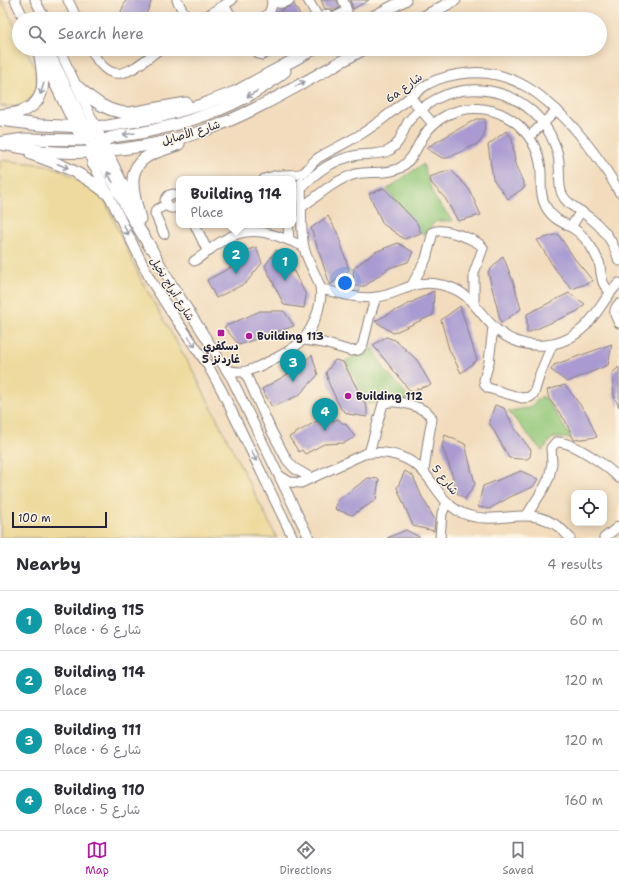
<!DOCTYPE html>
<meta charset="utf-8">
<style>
body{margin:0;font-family:"Shantell Sans","Playpen Sans Arabic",sans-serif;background:#f2f2f3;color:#2b2b33}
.controls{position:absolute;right:12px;bottom:12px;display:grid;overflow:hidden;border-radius:8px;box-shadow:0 2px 10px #0003}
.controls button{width:36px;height:36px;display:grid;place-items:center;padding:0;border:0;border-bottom:1px solid #e1e1e2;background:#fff;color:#2b2b33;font:20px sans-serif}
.scale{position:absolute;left:12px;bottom:10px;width:95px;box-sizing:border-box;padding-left:4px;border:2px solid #22223b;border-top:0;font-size:11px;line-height:14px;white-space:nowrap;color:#22223b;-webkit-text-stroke:3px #fcf5e5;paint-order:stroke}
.you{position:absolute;left:345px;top:283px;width:14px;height:14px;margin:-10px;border:3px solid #fff;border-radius:50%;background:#1a73e8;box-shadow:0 0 0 6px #1a73e833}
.badge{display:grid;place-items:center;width:26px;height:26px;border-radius:50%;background:#b5179e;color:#fff;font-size:13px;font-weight:700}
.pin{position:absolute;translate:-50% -33px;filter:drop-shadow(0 1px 2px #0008)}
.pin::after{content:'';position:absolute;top:21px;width:14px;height:12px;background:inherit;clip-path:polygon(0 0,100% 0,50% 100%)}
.popup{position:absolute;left:176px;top:176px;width:120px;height:52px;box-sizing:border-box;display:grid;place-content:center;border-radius:8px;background:#fff;filter:drop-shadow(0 1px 3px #0005);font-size:13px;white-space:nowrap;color:#7c7c81}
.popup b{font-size:15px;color:#2b2b33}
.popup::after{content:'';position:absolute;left:50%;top:100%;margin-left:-8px;border:8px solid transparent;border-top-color:#fff}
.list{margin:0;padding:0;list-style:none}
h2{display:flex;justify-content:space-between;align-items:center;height:52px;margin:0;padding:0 16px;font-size:17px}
h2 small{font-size:13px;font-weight:400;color:#7c7c81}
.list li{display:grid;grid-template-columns:26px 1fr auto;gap:12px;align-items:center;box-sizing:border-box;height:60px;padding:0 16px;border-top:1px solid #e1e1e2}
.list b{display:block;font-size:15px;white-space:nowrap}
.list p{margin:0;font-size:13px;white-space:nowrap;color:#7c7c81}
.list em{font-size:13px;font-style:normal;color:#7c7c81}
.icon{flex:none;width:22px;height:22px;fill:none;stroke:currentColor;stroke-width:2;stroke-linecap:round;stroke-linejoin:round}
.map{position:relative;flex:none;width:619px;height:538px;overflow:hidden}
.search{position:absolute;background:#fff;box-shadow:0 2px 10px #0003;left:12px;right:12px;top:12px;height:44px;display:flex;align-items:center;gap:10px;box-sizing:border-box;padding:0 14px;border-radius:22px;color:#7c7c81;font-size:15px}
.sheet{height:292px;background:#fff}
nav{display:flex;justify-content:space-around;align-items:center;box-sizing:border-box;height:56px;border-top:1px solid #e1e1e2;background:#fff;font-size:11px;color:#7c7c81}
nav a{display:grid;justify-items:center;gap:2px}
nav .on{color:#b5179e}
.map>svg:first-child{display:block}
</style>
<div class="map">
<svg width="619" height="538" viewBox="0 0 619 538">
<rect width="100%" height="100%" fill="#fcf5e5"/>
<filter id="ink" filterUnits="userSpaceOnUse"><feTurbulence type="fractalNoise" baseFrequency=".025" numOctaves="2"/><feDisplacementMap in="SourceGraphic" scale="8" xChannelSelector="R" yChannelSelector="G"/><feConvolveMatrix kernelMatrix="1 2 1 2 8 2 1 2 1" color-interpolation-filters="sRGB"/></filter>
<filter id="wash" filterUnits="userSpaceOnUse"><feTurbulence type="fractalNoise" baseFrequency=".012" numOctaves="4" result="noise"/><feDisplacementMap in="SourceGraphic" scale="16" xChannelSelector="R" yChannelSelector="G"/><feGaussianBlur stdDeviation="0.9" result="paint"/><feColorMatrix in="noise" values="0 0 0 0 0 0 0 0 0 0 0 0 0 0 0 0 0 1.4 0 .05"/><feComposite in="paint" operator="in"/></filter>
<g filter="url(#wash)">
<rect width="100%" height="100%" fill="#f2dcbd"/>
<g fill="#92c778" stroke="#5a745a">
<polygon points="423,164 434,197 453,221 436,221 423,235 387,189"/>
<polygon points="373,348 386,372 402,389 409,400 383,401 368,404 345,361"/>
<polygon points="542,396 547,400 569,434 570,438 552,438 542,451 508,411 529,408"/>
</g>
<g fill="#eeda9e" stroke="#887e6c">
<path d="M0,0H2L19,35V49H26C30,58 37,68 37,79C38,92 29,104 16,106C11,107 5,106 0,106Z"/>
<polygon points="0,160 46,165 59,169 94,190 106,203 142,282 194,373 277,538 0,538"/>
</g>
<g id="blocks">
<g fill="#a99bd2">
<polygon points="126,0 152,0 144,19 118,19"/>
<polygon points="321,0 337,0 340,8 333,11 331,9 325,9"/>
<polygon points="350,0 369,0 353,9"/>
<polygon points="294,4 302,19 272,19 275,14 283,10 283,9"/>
<polygon points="476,119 485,119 484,136 479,143 448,158 442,158 426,148"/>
<polygon points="506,131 512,138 515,164 525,187 508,199 493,179 488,145"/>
<polygon points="451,170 469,189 481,215 458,221 445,198 432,184 429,177"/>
<polygon points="384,188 417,223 421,233 404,239 383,224 369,194"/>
<polygon points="328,216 338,234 349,270 330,285 311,228"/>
<polygon points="558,234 574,258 593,281 572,289 555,269 537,240"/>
<polygon points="398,243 413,252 408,262 389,268 365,286 353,286 354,268 375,252"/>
<polygon points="256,247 262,263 246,283 216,298 207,280 230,268 248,250"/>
<polygon points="276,250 286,256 306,295 304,308 284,305 265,266"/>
<polygon points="503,256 514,284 521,309 501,323 488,272"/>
<polygon points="434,291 433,315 393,333 375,321"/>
<polygon points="569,293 585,304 578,311 527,333 527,314"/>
<polygon points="460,306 477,360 461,373 449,349 441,320"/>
<polygon points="260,311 284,311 294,326 239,345 224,327"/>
<polygon points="386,337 395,340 417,360 431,385 410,391 373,345"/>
<polygon points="612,344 608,365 567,382 551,370 554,365"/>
<polygon points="312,355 318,375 299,395 272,407 262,389 288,374"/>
<polygon points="335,360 343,362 367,407 367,417 348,414 341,409 329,384 326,372"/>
<polygon points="619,367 619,407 614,396 612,373"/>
<polygon points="565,385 587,414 597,437 574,440 565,420 549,399 547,390"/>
<polygon points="495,405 504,408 515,429 531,450 530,457 527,459 520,459 509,458 489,422"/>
<polygon points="338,419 342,423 345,423 355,437 344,443 324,444 305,454 302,450 299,452 289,437 317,421 322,425"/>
<polygon points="445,435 465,444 475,484 465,499 457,493 451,471 442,446"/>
<polygon points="405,471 413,476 422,497 435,520 434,531 413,526 397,488"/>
<polygon points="521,471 538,479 533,487 512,496 489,509 478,507 483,486"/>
<polygon points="368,478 379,479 376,500 352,515 335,509 338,500"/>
<polygon points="406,530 421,538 387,538"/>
</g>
</g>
</g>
<g filter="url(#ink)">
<use href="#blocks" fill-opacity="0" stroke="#8a7f7c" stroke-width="1"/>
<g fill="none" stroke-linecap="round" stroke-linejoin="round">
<polyline stroke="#c8b7a3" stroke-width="9" stroke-dasharray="9 4.5" stroke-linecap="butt" points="328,14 342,7"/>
<g stroke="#8a7f7c" stroke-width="11">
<g id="minor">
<polyline points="15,0 24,19"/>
<polyline points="35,0 45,19"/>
<polyline points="68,0 77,19"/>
<polyline points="177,0 187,19"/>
<polyline points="308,0 318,17 321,18 328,14"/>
<path d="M272,1C279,5 283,3 290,0"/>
<polyline points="224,6 234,19"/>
<polyline points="202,19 232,0"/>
<path d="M262,19C270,14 272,9 272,0"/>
<polyline points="331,19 347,11 343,0"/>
<polyline points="59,49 133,205"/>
<path d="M91,49C112,92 133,69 160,49"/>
<polyline points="255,49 259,54 262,55 275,49"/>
<polyline points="42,58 77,131"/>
<polyline points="410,97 433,124"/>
<polyline points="530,136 557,110"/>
<polyline points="91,159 150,279 169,309 207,364 222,391 293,538"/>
<path d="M264,179C270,177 276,175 282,175C289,174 296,176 303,173C309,169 312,162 318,158C336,147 356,139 373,126C392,113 409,96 428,84C441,77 455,74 469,73C513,69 546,97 574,128C591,148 607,169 619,192"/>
<path d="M301,188C317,171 334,159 358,155C368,154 381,155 390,150C401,143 402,132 408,122C413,115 421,109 428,104C472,74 535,93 554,143C557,150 559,157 559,164C560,173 558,185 562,194C566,204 577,208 586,215C602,226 614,242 619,261"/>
<path d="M179,196L173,194L169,195L165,200L167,206C172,210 176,208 179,204"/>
<path d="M302,207C319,195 334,180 356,174C370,171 386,175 400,168C413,160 416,148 423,137C429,127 437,120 447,115C487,96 532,121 540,163C543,178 538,193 546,207C552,218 561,222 571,227C578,231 584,237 589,244C593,249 596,256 599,262C602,273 600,286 611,291"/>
<polyline points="195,225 208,252"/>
<polyline points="288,225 289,240"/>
<polyline points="571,227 581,211"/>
<polyline points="164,234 155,214 156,210 166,205"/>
<polyline points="148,241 168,278 232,379 309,538"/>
<path d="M194,261C204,255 213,246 224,240C252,223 276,235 303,246"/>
<path d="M412,285L426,259L433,232C441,227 478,239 483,248L474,273V302"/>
<path d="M321,289C339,293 359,300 378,297C402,293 415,278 442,285C470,291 475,309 493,326C517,350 555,352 581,330C597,317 604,297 619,283"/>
<path d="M619,304C612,310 615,316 619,323"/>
<polyline points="493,327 489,362 484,380 485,385 488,388 522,398 530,397 534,393 540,374 552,345"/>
<polyline points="304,340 324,343 351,351 359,350 363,344 369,319 376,297"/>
<path d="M226,369C244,377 256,367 272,360C298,347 309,339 318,311C320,303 322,295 320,287C316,273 307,262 304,247C300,227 302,204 301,183"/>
<polyline points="245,372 271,430 287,460 294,468 311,478"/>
<path d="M369,453L383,404C393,398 429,407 432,419L428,441L424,471"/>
<path d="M280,476L290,482L301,483L364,454C387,449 413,457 427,476C438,490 445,505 462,513C501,530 535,496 570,538"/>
<path d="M527,515L544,488L549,478L552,463L551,448L556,442C573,441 607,466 619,478"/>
<polyline points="440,538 442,513 447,503"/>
<polyline points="604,538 619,526"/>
</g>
</g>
<g stroke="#8a7f7c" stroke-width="13">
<g id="major">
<polyline points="369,19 405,0"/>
<polyline points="420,19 455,0"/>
<polyline points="47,49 88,133"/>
<path d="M78,87C94,101 108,113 130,113L186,103"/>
<path d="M0,115C7,114 15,114 22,111C50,102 43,73 39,51"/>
<polyline points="0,120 40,125 85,127 108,126 159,117 201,105 235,92 314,49"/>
<path d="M75,127C96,140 117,190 129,212C136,224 143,235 150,247"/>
<polyline points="3,142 24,139 81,140 88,139 92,136"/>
<path d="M0,144C14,146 28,149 42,151C89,156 158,147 203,131C259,111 312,77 364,49"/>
<path d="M31,154C61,164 84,174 109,195"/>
<path d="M93,164L95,149C105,134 124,136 140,133C191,123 244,105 285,71"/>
<path d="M140,219C134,195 123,167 152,154C161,150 170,148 179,144"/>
</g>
</g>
<use href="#minor" stroke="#fff" stroke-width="9"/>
<use href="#major" stroke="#fff" stroke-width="11"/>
</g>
<defs><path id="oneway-shaft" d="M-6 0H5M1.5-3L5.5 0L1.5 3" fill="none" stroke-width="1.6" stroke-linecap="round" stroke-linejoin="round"/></defs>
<g stroke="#9c9ca7">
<use href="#oneway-shaft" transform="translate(300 84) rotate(-28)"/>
<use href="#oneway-shaft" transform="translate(42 89) rotate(107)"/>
<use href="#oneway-shaft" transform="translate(252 94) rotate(150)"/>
<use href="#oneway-shaft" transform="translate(129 134) rotate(171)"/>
<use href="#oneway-shaft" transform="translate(63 166) rotate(23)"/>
<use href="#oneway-shaft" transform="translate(110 177) rotate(-118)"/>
<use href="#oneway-shaft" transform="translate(126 230) rotate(64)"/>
<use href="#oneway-shaft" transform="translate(192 342) rotate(55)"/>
<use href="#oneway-shaft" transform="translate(254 456) rotate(65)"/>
</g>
</g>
<g fill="#b5179e" stroke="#fcf5e5" stroke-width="1.5">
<rect x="217" y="329" width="8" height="8" rx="2"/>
<circle cx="249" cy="336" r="4"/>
<circle cx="348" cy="396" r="4"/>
</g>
<g text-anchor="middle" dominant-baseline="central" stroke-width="3" stroke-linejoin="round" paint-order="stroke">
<g font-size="11" fill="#22223b" stroke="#fcf5e5">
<text transform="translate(404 88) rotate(-36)">6a شارع</text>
<text transform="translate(191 133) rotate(-17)">شارع الأصايل</text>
<text transform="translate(172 289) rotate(58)">شارع أبراج نخيل</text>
<text transform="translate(445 480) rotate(51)">شارع 5</text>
</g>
<g font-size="11" font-weight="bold" fill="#22223b" stroke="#fcf5e5" text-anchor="start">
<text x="257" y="336">Building 113</text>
<text x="221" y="346" text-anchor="middle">دسكفري<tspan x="221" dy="13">غاردنز 5</tspan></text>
<text x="356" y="396">Building 112</text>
</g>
</g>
</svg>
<div class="controls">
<button><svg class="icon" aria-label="locate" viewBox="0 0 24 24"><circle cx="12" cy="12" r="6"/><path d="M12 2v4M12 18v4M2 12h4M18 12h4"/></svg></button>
</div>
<div class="scale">100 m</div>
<div class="you"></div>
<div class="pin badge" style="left:285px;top:281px;background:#0f9aa8">1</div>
<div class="pin badge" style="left:236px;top:274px;background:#0f9aa8">2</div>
<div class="popup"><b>Building 114</b>Place</div>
<div class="pin badge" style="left:293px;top:382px;background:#0f9aa8">3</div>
<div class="pin badge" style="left:325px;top:431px;background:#0f9aa8">4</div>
<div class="search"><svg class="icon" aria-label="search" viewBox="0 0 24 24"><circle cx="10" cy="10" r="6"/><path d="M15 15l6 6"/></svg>Search here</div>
</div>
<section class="sheet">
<h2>Nearby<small>4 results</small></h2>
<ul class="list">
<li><span class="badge" style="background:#0f9aa8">1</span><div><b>Building 115</b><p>Place · شارع 6</p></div><em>60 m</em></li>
<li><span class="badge" style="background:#0f9aa8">2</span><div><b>Building 114</b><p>Place</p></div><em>120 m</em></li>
<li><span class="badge" style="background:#0f9aa8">3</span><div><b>Building 111</b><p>Place · شارع 6</p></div><em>120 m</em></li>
<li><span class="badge" style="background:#0f9aa8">4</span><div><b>Building 110</b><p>Place · شارع 5</p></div><em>160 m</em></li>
</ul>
</section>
<nav>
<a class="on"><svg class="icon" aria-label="map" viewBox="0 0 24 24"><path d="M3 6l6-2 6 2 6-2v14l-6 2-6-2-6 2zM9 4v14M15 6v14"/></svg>Map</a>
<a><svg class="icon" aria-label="directions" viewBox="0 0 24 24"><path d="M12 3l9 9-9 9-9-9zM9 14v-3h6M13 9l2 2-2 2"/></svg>Directions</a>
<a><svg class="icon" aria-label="saved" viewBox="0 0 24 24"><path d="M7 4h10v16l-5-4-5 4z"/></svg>Saved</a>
</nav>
